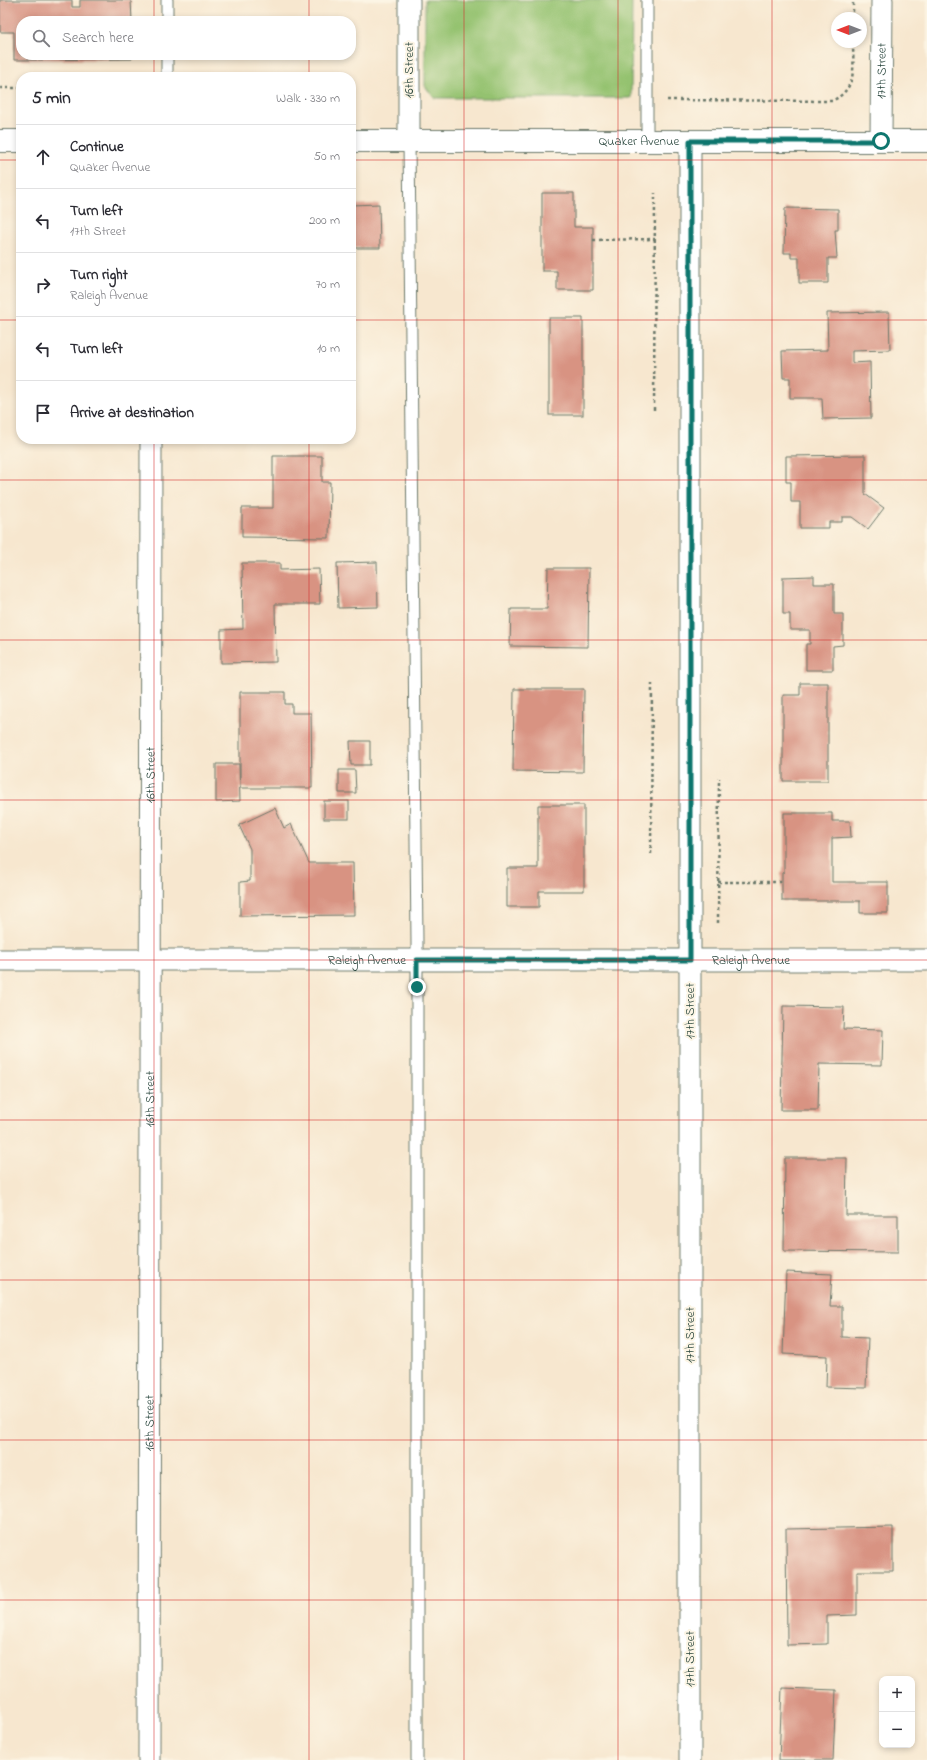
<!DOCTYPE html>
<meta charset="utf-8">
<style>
body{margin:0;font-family:"Indie Flower",sans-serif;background:#f2f2f3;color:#2b2b33}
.controls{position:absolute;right:12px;bottom:12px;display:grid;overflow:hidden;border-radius:8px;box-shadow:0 2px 6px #0003}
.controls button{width:36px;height:36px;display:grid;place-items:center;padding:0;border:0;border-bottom:1px solid #e1e1e2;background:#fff;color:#2b2b33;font:20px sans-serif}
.compass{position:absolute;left:831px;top:12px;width:36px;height:36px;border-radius:50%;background:#fff;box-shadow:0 2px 6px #0003;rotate:270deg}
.stop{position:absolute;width:12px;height:12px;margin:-9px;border:3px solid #0f766e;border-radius:50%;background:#fff}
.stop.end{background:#0f766e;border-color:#fff;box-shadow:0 1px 4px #0008}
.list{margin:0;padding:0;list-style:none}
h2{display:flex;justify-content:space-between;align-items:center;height:52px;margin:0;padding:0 16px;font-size:17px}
h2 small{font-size:13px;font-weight:400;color:#7c7c81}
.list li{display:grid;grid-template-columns:26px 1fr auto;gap:12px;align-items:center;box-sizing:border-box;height:64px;padding:0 16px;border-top:1px solid #e1e1e2}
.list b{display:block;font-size:15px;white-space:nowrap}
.list p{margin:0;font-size:13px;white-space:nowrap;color:#7c7c81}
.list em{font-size:13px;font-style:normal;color:#7c7c81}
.icon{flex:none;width:22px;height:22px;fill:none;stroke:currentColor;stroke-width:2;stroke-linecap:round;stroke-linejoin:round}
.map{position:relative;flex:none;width:927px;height:1760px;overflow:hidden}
.search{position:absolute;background:#fff;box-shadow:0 2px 6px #0003;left:16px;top:16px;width:340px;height:44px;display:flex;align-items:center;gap:10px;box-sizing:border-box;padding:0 14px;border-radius:16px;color:#7c7c81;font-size:15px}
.panel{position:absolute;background:#fff;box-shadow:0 2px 6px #0003;left:16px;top:72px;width:340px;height:372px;border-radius:16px}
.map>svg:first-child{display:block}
</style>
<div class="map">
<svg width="927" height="1760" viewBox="0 0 927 1760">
<rect width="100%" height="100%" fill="#fcf5e5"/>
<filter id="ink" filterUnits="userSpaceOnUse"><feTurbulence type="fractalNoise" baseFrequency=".025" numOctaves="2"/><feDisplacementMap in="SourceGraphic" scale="8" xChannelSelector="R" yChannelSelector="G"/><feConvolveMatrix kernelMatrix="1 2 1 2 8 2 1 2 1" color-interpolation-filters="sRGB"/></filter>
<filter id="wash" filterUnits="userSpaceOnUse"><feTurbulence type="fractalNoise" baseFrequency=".012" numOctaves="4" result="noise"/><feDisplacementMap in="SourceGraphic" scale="16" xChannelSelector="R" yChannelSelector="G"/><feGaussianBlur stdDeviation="0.9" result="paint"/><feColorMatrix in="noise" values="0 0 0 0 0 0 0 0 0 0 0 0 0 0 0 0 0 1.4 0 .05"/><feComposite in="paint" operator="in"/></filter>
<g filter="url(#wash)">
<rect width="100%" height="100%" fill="#f7e7cf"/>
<polygon fill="#94c270" stroke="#5a8052" points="425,0 632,0 631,98 434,98 425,86"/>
<g id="blocks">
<g fill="#d89382">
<polygon points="0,0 72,0 72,7 80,7 80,0 131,0 132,21 21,21 21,55 132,55 132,59 14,60 14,32 0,32"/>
<polygon points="542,193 574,193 574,227 593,227 593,290 557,290 557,271 542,271"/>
<polygon points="379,204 380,248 351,248 351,205"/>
<polygon points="785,208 838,209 838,230 835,230 837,258 828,258 828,283 799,283 799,258 791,258 791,253 784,253"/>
<polygon points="889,312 890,350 852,351 852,363 870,362 871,418 823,419 822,398 790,398 790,378 783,378 782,351 828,350 827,313"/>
<rect x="549" y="318" width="34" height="97"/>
<polygon points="865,455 865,494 884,508 868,529 852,517 842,517 842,522 829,522 829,528 800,528 800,502 791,502 791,482 786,482 786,456"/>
<polygon points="273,456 322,456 322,482 330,482 329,538 242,537 242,508 273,508"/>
<polygon points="377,562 378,607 338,608 337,563"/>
<polygon points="242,563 280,563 280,570 319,569 320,604 275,604 276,662 221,663 221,630 243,629"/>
<polygon points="548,568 589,568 588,647 510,646 511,609 547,609"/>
<polygon points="814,576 814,584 834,584 834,614 843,614 843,645 833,646 833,670 806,670 806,644 810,644 810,630 790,630 790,614 783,614 783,577"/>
<polygon points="800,683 828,683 828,781 783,781 783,695 800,695"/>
<polygon points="514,689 584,689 583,772 513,771"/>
<polygon points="240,692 285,692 285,704 292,704 292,713 311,713 312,788 240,788"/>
<polygon points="350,741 370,741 370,765 351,765"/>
<polygon points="216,764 239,764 240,801 216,802"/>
<polygon points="339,770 355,770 356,793 339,793"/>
<rect x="324" y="801" width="25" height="18"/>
<polygon points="538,805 584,805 584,891 539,891 539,907 507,907 507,868 538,868"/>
<polygon points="275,808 284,828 291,824 309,863 353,863 354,915 240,916 240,882 250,881 250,849 239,825"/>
<polygon points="784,813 832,813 832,821 850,821 851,837 832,838 832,882 888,882 888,913 860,913 860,901 782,901 782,873 784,872"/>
<polygon points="783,1006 844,1007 843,1029 883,1030 882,1065 819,1064 818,1110 781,1110"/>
<polygon points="785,1158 847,1158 846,1215 898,1215 898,1252 784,1251"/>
<polygon points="786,1272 832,1274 830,1306 842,1306 842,1337 868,1338 866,1388 826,1387 827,1356 783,1354"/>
<polygon points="893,1527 893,1571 857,1571 857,1615 827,1616 827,1644 787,1645 786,1529"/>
<polygon points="782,1688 836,1690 833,1760 779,1760"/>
</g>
</g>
</g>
<g filter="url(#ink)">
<use href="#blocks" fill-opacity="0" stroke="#6b786a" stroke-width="1"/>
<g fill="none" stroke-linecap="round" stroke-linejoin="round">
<g stroke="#6b786a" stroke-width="13">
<g id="lane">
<polyline points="167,0 167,21"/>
<polyline points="647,0 647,141"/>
<polyline points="167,55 167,77"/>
<polyline points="409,141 417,942 417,1760"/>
</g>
</g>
<g stroke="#6b786a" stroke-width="23">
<g id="street">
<polyline points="409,0 409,141"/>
<path id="s1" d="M881,141L882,0"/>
<path id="s2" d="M0,960H927"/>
<path id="s3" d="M149,1760L151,439"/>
<polyline points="690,1760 690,141"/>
</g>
</g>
<g stroke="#6b786a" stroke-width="24">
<g id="secondary">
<polyline points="0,141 21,141"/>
<path id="s4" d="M351,141H927"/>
</g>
</g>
<g stroke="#6b786a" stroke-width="2.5" stroke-dasharray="3 3" stroke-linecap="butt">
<polyline points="853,18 853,0"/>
<polyline points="0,88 21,88"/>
<path d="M667,100L832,101C858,88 853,67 853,42"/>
<polyline points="593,240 655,239"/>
<polyline points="654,410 655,193"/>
<polyline points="651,854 652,682"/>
<polyline points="718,882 782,882"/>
<polyline points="718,923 719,778"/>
</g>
<use href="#lane" stroke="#fff" stroke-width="11"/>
<use href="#street" stroke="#fff" stroke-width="21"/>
<use href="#secondary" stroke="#fff" stroke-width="22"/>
</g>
</g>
<g fill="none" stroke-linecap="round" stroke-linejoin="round" filter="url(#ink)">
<polyline stroke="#0f766e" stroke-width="5" points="417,987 417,960 690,960 690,141 881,141"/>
</g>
<path fill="none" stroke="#d62828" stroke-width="1" stroke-opacity="0.55" d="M154,0V21M309,0V21M464,0V1760M618,0V1760M772,0V1760M154,55V77M309,55V77M0,160H21M351,160H927M0,320H21M351,320H927M154,439V1760M309,439V1760M0,480H927M0,640H927M0,800H927M0,960H927M0,1120H927M0,1280H927M0,1440H927M0,1600H927"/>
<g text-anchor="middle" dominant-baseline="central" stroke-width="4" stroke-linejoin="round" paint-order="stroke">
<g font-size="13" fill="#1f3d34" stroke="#fcf5e5">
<text transform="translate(409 70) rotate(-90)">16th Street</text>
<text stroke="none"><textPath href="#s1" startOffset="70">17th Street</textPath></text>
<text stroke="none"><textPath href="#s4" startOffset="288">Quaker Avenue</textPath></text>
<text stroke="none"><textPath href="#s3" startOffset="985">16th Street</textPath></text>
<text stroke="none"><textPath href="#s2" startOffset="367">Raleigh Avenue</textPath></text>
<text stroke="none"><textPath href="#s2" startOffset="751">Raleigh Avenue</textPath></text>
<text transform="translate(690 1011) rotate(-90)">17th Street</text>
<text stroke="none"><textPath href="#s3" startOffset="661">16th Street</textPath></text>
<text transform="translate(690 1335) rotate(-90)">17th Street</text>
<text stroke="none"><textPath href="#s3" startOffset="337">16th Street</textPath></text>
<text transform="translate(690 1659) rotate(-90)">17th Street</text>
</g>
</g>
</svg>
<div class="controls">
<button>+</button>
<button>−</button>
</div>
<svg class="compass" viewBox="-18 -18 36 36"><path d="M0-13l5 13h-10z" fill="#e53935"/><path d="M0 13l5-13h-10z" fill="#7c7c81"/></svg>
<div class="stop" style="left:881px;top:141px"></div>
<div class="stop end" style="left:417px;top:987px"></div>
<div class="search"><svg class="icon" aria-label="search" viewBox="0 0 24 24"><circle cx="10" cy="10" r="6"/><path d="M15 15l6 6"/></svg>Search here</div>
<section class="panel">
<h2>5 min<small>Walk · 330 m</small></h2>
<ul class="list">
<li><svg class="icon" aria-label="ahead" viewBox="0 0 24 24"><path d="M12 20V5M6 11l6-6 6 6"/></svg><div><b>Continue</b><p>Quaker Avenue</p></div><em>50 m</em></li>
<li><svg class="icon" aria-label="left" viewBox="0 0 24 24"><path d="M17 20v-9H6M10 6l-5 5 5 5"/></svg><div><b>Turn left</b><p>17th Street</p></div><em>200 m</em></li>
<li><svg class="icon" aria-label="right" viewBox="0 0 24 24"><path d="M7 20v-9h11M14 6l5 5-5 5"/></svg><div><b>Turn right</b><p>Raleigh Avenue</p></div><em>70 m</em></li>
<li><svg class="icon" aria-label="left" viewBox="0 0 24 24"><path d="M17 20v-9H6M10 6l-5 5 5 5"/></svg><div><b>Turn left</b></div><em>10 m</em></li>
<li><svg class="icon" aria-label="arrive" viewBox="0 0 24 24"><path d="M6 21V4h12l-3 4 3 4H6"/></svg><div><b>Arrive at destination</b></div></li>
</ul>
</section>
</div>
